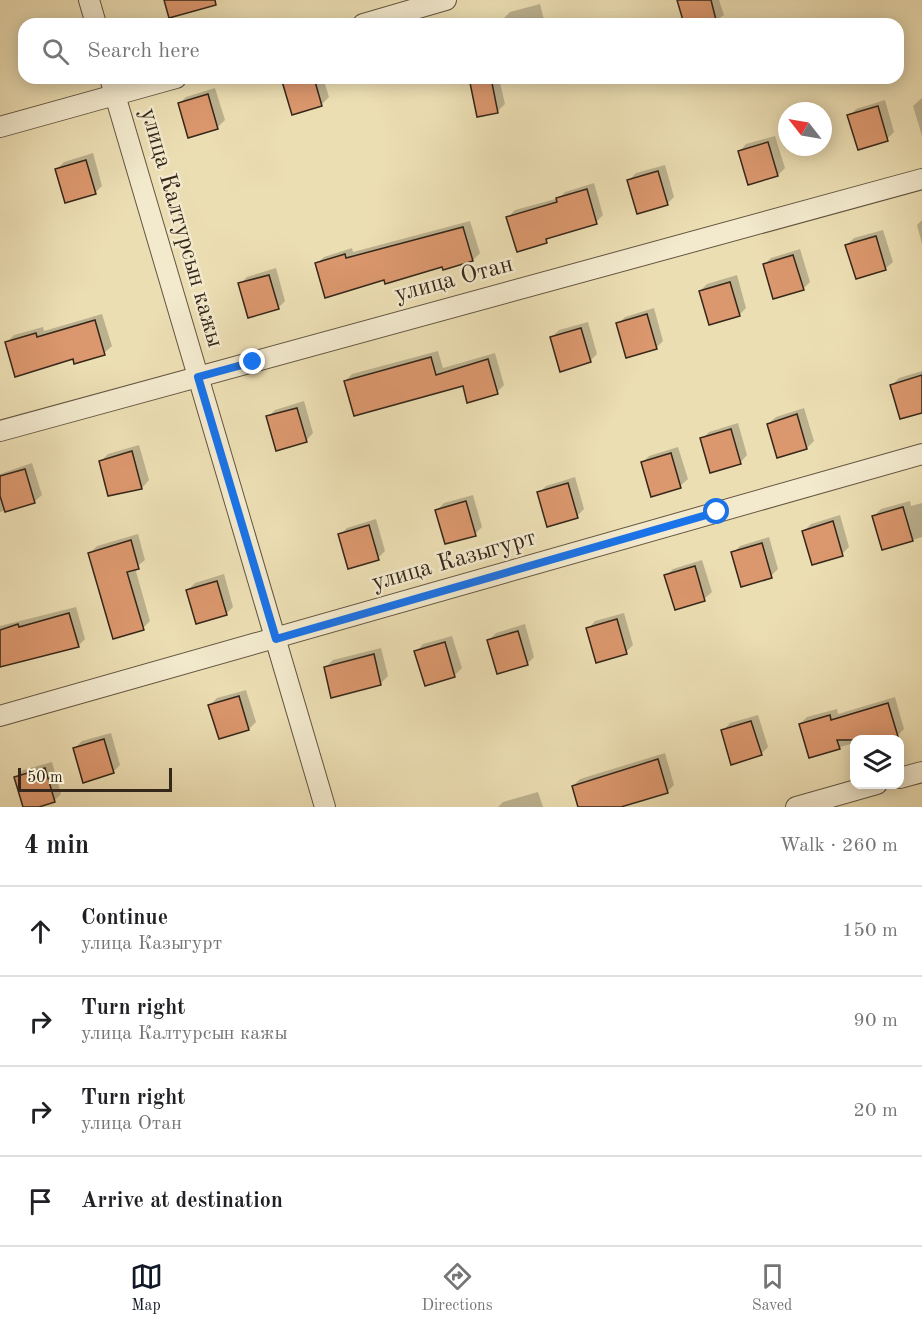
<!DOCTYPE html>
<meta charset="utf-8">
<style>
body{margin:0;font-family:"Old Standard TT",serif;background:#f2f2f2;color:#202124}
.controls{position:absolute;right:18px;bottom:18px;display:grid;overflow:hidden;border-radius:12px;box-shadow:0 3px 15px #0003}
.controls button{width:54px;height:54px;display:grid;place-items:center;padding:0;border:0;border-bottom:2px solid #e0e0e0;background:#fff;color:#202124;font:30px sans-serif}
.compass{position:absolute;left:778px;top:102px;width:54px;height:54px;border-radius:50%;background:#fff;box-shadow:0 3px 15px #0003;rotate:301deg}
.scale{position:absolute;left:18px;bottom:15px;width:154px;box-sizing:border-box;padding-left:6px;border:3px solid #35271a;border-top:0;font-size:16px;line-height:21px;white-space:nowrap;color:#35271a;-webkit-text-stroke:4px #f3eace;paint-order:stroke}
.stop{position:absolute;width:18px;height:18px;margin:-14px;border:4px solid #1a73e8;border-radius:50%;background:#fff}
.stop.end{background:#1a73e8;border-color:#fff;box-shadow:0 2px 6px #0008}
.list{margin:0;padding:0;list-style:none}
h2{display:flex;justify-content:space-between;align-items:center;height:78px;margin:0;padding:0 24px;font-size:26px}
h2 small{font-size:20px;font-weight:400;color:#757577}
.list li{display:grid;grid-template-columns:39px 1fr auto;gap:18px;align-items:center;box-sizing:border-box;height:90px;padding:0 24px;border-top:2px solid #e0e0e0}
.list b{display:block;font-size:22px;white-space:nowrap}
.list p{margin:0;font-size:20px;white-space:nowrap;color:#757577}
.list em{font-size:20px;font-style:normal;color:#757577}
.icon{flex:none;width:33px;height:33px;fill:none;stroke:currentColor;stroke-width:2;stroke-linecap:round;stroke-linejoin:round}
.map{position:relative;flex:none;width:922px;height:807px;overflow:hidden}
.search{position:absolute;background:#fff;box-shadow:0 3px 15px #0003;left:18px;right:18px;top:18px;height:66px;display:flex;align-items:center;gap:15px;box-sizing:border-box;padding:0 21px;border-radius:18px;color:#757577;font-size:22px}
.sheet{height:438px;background:#fff}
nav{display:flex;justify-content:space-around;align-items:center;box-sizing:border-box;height:84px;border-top:2px solid #e0e0e0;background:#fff;font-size:16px;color:#757577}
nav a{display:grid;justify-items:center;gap:3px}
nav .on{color:#111827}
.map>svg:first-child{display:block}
</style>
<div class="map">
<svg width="922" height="807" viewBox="0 0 922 807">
<rect width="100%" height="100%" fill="#ecdeb3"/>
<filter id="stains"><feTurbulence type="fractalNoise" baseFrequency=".00333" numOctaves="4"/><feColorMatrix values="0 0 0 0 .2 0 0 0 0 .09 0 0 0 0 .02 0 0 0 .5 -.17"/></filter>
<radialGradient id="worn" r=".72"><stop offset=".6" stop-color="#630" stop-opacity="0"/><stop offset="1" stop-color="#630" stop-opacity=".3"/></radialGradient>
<g fill="#0003">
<polygon points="679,0 719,0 724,15 710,24 686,24"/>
<polygon points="540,4 545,24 505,24 503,19 510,12"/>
<polygon points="24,42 24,65 19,47"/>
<polygon points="286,78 323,78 329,97 321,105"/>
<polygon points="470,78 499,78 505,104 497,112"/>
<polygon points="215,88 225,120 218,127 179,104 186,97"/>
<polygon points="922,98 922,136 913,106"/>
<polygon points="885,100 894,132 887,139 849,116 856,109"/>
<polygon points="775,136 785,168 778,175 739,152 746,144"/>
<polygon points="93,153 102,186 95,193 57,169 64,162"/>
<polygon points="665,165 674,197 667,204 629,180 636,173"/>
<polygon points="594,183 603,215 596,222 552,236 546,241 508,217 515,210 559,198 565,192"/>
<polygon points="922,220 922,244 917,225"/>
<polygon points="470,221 480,253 473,260 444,268 443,265 385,279 316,264 324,257 352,248 353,252"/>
<polygon points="883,230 893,262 885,269 847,245 854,238"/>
<polygon points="800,249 810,282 803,289 764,265 771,258"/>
<polygon points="276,268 285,301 278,308 240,284 247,277"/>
<polygon points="737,275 746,308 739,315 700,291 707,284"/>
<polygon points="654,308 663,341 656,348 618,324 625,317"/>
<polygon points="102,314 112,346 104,353 74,358 7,342 14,335 43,327 44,331"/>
<polygon points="588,322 597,354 590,361 552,337 559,330"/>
<polygon points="438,351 443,368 495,353 504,385 497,392 464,384 345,381 352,374"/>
<polygon points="922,371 922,411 892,385 899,378"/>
<polygon points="304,401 313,433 306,441 268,417 275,410"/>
<polygon points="804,408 814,441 807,448 778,456 768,424 776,417"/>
<polygon points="738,423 747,455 740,463 702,439 709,432"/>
<polygon points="139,445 149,480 142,488 109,494 101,461 108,454"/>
<polygon points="678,447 688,479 680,486 642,463 649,456"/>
<polygon points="32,463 42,495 34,502 0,512 0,474"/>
<polygon points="575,477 584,509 577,516 539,493 546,486"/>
<polygon points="473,495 482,527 475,534 437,510 444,503"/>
<polygon points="910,501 911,506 922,503 922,537 883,549 874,516 881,509"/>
<polygon points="840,515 849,547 842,554 804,531 811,524"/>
<polygon points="376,519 385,551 378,558 340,535 347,528"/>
<polygon points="138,534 145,560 135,568 150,621 143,628 90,553 97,546"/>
<polygon points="769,537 778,569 771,576 733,553 740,546"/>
<polygon points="702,560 712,592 704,599 676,608 666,576 673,569"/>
<polygon points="224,574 233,607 226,614 188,590 195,583"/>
<polygon points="76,607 85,639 78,646 0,666 0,626"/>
<polygon points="624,613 633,645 626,652 588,629 595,621"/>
<polygon points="525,624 534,657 527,664 489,640 496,633"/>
<polygon points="452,636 462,668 455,675 426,684 416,652 423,644"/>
<polygon points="381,648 388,676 381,683 333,696 325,668 333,660"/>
<polygon points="246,690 256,722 249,729 210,705 217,698"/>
<polygon points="895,697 904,729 897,736 854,740 854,743 810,756 800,724 807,717 837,709 838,714"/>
<polygon points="758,715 768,747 761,754 723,731 730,723"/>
<polygon points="111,733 120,765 113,772 75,748 82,741"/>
<polygon points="665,753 674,785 667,792 619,807 579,807 573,786 580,779"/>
<polygon points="52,762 61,794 54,801 24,807 16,778 23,770"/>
<polygon points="538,792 543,807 498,807 503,802"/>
</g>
<g fill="#db976d" stroke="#35271a" stroke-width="1.5">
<polygon points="164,0 215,0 216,5 169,18"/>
<polygon points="677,0 711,0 717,24 684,24"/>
<polygon points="281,78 314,78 322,106 292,115"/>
<polygon points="469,78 491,78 498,113 477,117"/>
<polygon points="208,94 218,129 188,138 178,103"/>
<polygon points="878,106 888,141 858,150 847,115"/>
<polygon points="768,142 778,176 748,185 738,151"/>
<polygon points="86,160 96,194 65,203 55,169"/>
<polygon points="658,171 668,205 637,214 627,180"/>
<polygon points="587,189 597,224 546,239 547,243 517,252 506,217 557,202 556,198"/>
<polygon points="463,227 473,261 443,270 442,267 385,284 384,280 325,298 315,263 345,254 346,258"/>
<polygon points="876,236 886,270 856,279 845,245"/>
<polygon points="793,255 804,290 773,299 763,264"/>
<polygon points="269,275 279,309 248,318 238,283"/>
<polygon points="730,282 740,316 709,325 699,291"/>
<polygon points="647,314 657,349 626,358 616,323"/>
<polygon points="95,320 105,355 74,364 73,359 15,377 5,342 36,333 37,337"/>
<polygon points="581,328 591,362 560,372 550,337"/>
<polygon points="431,357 436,375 488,359 498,394 467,403 463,386 354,416 344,381"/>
<polygon points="922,375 922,413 900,419 890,385"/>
<polygon points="297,408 307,442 276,451 266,416"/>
<polygon points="797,414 807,449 777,458 767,424"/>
<polygon points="731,429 741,464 710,473 700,438"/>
<polygon points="132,451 142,489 108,496 99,461"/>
<polygon points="671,453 681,488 651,497 641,462"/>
<polygon points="25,469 35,503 5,512 0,496 0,476"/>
<polygon points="568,483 578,518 547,527 537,492"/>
<polygon points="466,501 476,536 445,544 435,510"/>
<polygon points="903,507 913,541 882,550 872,516"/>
<polygon points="833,521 843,556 812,565 802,531"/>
<polygon points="369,525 379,560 348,569 338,534"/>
<polygon points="131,540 139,569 127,572 144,630 113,639 88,553"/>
<polygon points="762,543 772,578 741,587 731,552"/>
<polygon points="695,566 705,601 675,610 664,575"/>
<polygon points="217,581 227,615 196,624 186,590"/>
<polygon points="69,613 79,647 0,667 0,630 18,624 19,627"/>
<polygon points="617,619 627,654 596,663 586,628"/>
<polygon points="518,631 528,665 497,674 487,640"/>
<polygon points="445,642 455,677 425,686 414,651"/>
<polygon points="374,654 381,685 331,698 324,667"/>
<polygon points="239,696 249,730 219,739 208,705"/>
<polygon points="888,703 899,740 837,740 840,749 809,758 799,724 830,715 831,720"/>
<polygon points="751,721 762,755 731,765 721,730"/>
<polygon points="104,739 114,773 83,783 73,748"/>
<polygon points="658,759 668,793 621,807 578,807 572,786"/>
<polygon points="45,768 55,802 39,807 23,807 14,777"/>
</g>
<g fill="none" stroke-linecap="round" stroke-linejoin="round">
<g stroke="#635540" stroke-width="22">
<g id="minor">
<polyline points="89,0 96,24"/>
<polyline points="363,24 446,0"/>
<polyline points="110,78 325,807"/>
<polyline points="0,127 176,78"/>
<polyline points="0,431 922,179"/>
<polyline points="0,716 922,454"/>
<polyline points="900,778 922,772"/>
<polyline points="796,807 877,784"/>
</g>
</g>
<use href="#minor" stroke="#f3eace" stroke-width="20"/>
</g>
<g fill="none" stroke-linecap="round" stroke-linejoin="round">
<polyline stroke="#1a73e8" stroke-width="8" points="253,362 198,377 276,639 717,512"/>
</g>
<g text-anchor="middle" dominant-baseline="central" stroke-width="5" stroke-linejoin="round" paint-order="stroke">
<g font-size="24" fill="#35271a" stroke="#f3eace">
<text transform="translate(181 228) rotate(74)">улица Калтурсын кажы</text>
<text transform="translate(454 280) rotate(-15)">улица Отан</text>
<text transform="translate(454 561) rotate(-16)">улица Казыгурт</text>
</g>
</g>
<rect width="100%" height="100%" filter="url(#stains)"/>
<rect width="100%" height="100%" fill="url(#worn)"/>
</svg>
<div class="controls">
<button><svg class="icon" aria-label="layers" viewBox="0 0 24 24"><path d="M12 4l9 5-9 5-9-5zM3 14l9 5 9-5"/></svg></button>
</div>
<svg class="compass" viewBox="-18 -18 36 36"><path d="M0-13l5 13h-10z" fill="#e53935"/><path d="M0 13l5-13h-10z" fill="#757577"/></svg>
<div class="scale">50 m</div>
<div class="stop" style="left:717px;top:512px"></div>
<div class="stop end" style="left:253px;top:362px"></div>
<div class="search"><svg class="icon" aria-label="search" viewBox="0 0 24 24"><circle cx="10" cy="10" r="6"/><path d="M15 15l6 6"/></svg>Search here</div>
</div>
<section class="sheet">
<h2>4 min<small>Walk · 260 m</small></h2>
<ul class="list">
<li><svg class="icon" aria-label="ahead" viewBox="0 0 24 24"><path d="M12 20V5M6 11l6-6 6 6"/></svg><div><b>Continue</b><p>улица Казыгурт</p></div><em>150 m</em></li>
<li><svg class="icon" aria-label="right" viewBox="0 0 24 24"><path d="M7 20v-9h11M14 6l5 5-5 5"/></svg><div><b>Turn right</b><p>улица Калтурсын кажы</p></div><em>90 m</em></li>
<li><svg class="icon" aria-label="right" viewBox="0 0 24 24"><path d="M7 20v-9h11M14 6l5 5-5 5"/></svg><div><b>Turn right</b><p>улица Отан</p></div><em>20 m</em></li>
<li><svg class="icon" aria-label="arrive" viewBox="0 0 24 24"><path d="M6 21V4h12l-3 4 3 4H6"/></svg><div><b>Arrive at destination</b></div></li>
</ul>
</section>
<nav>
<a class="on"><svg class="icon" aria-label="map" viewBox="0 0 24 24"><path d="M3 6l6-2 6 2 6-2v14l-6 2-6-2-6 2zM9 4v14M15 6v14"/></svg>Map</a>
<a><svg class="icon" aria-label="directions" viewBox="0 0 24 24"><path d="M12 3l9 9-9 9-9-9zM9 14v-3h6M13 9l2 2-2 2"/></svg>Directions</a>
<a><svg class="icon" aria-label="saved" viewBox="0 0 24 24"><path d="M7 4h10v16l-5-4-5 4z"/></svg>Saved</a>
</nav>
